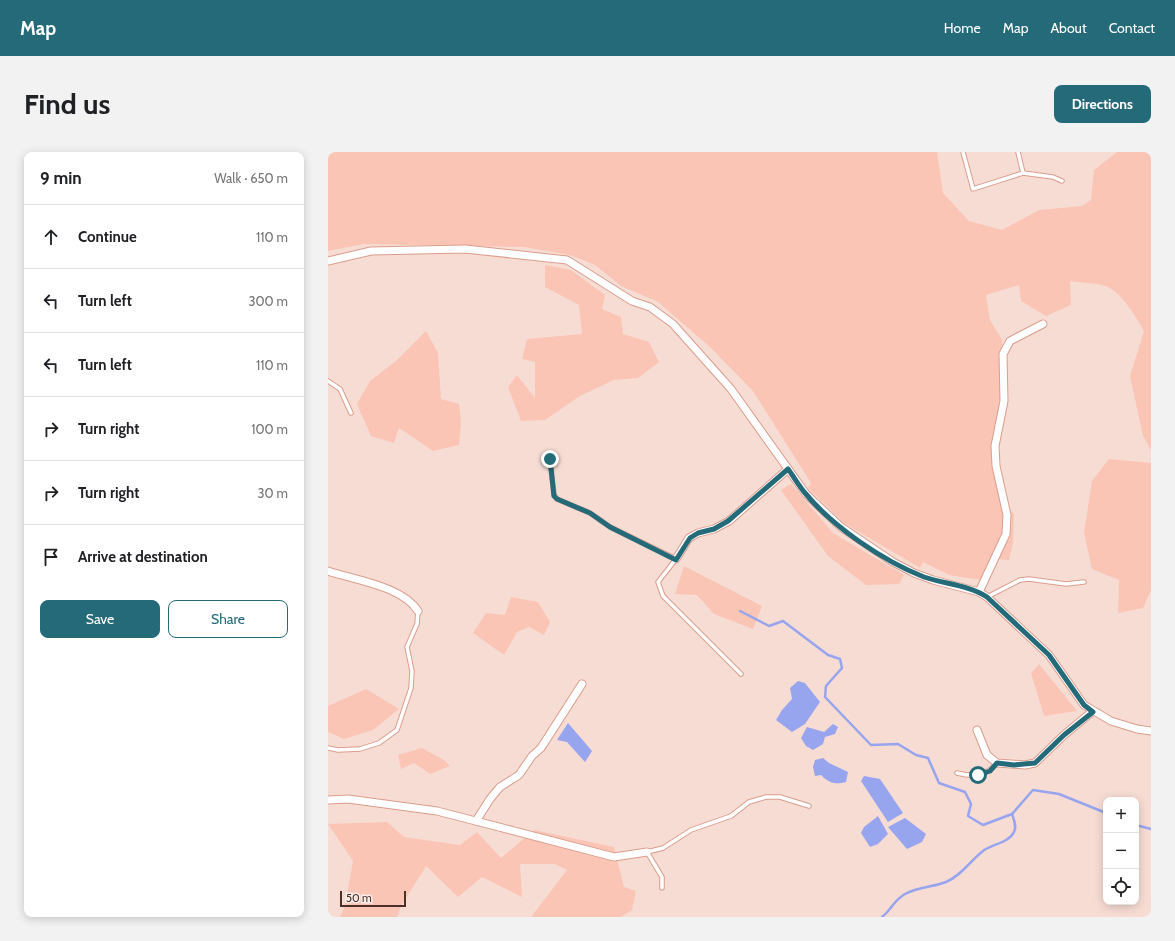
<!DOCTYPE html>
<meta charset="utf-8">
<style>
body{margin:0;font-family:Cabin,sans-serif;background:#f2f2f2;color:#202124}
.controls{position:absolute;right:12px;bottom:12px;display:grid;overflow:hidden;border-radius:8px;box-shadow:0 2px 10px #0003}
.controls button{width:36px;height:36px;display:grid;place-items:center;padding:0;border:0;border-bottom:1px solid #e0e0e0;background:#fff;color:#202124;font:20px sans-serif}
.scale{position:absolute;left:12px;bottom:10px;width:66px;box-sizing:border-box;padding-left:4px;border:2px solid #4a3029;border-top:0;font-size:11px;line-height:14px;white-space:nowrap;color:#4a3029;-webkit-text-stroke:3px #faece8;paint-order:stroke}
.stop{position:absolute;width:12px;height:12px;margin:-9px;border:3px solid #246a79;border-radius:50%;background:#fff}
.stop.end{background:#246a79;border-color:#fff;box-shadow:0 1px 4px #0008}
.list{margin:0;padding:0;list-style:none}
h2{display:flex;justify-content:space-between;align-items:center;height:52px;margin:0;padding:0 16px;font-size:17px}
h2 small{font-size:13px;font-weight:400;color:#757577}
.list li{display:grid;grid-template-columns:26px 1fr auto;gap:12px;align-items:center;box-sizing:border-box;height:64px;padding:0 16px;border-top:1px solid #e0e0e0}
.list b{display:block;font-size:15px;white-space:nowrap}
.list em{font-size:13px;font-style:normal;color:#757577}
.actions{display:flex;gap:8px;padding:12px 16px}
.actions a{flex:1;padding:9px 0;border:1px solid #246a79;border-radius:8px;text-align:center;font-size:14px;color:#246a79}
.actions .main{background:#246a79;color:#fff}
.icon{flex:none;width:22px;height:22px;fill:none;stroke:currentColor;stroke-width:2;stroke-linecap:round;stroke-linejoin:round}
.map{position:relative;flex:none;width:823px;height:765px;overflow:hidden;border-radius:8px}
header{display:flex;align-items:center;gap:24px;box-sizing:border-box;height:56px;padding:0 20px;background:#246a79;color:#fff}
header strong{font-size:19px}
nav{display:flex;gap:22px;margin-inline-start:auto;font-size:14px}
.intro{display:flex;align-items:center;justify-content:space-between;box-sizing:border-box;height:96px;padding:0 24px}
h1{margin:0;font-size:28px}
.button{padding:10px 18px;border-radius:8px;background:#246a79;color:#fff;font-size:14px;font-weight:700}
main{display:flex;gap:24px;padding:0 24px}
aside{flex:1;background:#fff;border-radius:8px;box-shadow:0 2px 10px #0003}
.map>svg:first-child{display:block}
</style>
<header>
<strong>Map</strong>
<nav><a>Home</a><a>Map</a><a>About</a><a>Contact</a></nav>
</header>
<div class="intro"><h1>Find us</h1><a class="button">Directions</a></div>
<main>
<aside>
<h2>9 min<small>Walk · 650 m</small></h2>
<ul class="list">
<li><svg class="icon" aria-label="ahead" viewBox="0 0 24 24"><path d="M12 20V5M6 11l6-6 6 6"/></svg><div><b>Continue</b></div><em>110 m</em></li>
<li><svg class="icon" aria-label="left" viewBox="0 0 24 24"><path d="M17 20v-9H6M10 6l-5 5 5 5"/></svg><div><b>Turn left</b></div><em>300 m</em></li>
<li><svg class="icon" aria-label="left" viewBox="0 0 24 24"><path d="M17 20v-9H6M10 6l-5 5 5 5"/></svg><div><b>Turn left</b></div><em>110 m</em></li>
<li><svg class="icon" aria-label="right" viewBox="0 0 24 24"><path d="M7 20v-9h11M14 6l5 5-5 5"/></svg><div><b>Turn right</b></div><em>100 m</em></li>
<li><svg class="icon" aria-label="right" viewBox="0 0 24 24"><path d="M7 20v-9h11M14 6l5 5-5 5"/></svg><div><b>Turn right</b></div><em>30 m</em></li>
<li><svg class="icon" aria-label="arrive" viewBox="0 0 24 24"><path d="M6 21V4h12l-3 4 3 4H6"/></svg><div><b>Arrive at destination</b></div></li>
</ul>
<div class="actions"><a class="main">Save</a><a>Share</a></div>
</aside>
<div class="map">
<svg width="823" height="765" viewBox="0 0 823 765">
<rect width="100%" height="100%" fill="#f7dcd4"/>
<g fill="#fbc5b6">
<path d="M0,0H609L615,41L641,69L674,78L711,58L754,54L763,48L766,18L789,0H823V298L815,284L802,224L816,179C808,165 795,143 780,135C772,131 752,131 742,129L743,153L718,164L693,149L691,133L658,143L662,168L674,188L675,242L664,306L674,353L686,362L685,390L681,408L664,407L653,428L621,423L595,410L592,416L516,371L480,336L483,331L425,239L382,195L330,150L293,134L267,113L242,103L196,95L36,92L0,99Z"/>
<polygon points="217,113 243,118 277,143 274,157 293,165 295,182 321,190 331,210 310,226 286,228 252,244 217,268 193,269 180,235 189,223 207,246 207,210 194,207 199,187 254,182 251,153 217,135"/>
<polygon points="98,179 110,201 113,247 131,252 133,269 131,293 105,299 71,276 66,291 43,284 29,252 42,229 68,209"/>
<polygon points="781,307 823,311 823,438 815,456 790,461 791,428 764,417 756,381 764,329"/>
<polygon points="463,332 505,381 576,423 571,432 538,433 500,404 453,338"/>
<polygon points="356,414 434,454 425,477 386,462 369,443 347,442"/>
<polygon points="183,445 210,450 222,470 216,483 201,475 189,480 176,503 145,481 158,461 177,463"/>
<polygon points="711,512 749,559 716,564 703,521"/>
<polygon points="38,537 71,557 45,578 16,587 0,580 0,554"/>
<polygon points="94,596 116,608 122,614 102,622 86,611 73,617 70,603"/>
<polygon points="59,670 76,685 132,693 149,680 173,706 206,678 286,695 296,735 308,739 304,758 293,765 203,765 239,718 227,712 192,712 194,745 154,725 130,745 98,714 73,754 69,765 12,765 17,753 25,709 0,672"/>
</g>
<g fill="#97a4ee">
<polygon points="470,529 477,531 492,550 477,572 464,580 448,568 454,558 464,547 462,536"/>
<polygon points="240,571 264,599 257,610 239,590 229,588"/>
<polygon points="505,572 510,575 507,582 497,585 495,592 485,598 478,594 473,586 479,575 496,580"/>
<path d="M495,606L501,611L520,620L518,630C507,633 501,631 493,623L487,624L485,615L487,608Z"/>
<polygon points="536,624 552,627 575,661 560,670 533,629"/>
<polygon points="550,664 560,682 550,692 542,695 533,681 536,675"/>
<polygon points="577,666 598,682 594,690 579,697 560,675"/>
</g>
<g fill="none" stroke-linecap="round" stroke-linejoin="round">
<g stroke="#97a4ee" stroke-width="2.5">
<polyline points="412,459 441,474 455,469 500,503 512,507 514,516 498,534 497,545 543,593 570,592 588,603 600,606 611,631 637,640 643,652 640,664 655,673 684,662 705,638 731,642 778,661"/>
<polyline points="808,673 823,677"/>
<path d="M554,765C564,757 565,749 577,742C590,735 605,735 618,730C634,723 642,709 655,699C664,692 681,691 686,680C689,674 686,668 684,662"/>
</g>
<g stroke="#db9d8c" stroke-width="5.5">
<g id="lane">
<polyline points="635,0 645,37 695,21 725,25 734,29"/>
<polyline points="690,0 695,21"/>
<polyline points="0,229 12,237 23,261"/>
<polyline points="222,307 226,343 229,347 262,361 282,375 348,407 330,430 335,444 413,522"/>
<polyline points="659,445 692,428 701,427 738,432 756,430"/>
<polyline points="0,596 10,598 32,597 51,591 69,578 83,536 84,519 79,495 89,472 90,459"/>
<path d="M629,621C645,625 657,625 669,611"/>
<polyline points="334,736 334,725 319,700 335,696 363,678 403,664 421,650 438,645 452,645 481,654"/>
</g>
</g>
<g stroke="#db9d8c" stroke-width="9">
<g id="street">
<polyline points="0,109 43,99 137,97 239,108 304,149 322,155 345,172 403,237 478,342 513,375 565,410 586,421 605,428 651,440 659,445 721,503 756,553 783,569 809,577 823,579"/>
<polyline points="348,407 361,386 370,381 386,377 401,369 460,317"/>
<path d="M0,419C27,428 74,434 90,459"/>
<polyline points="651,440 678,382 679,363 668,314 667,294 676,249 675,202 682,189 715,172"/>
<polyline points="649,578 659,603 669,611 697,613 707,611 736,583 765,559"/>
<polyline points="0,648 20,647 109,659 286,705 319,700"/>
<polyline points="148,669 162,647 172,635 191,623 204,604 213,596 254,532"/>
</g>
</g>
<use href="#lane" stroke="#fff" stroke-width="3.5"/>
<use href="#street" stroke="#fff" stroke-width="7"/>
</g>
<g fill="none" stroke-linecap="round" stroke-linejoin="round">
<path stroke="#246a79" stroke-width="5" d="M222,307L226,344L229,347L262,361L282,375L348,408L362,386L370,381L386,377L400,369L460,317C466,325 471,334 477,341C505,375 555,409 596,425C616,432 641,433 659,445L721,503L756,553L765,560L736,583L707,611L686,613L669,611L662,619L650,623"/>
</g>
</svg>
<div class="controls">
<button>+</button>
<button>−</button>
<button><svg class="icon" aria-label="locate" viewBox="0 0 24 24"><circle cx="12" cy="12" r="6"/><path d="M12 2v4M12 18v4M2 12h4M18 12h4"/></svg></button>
</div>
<div class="scale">50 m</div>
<div class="stop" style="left:650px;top:623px"></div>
<div class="stop end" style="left:222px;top:307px"></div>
</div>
</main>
